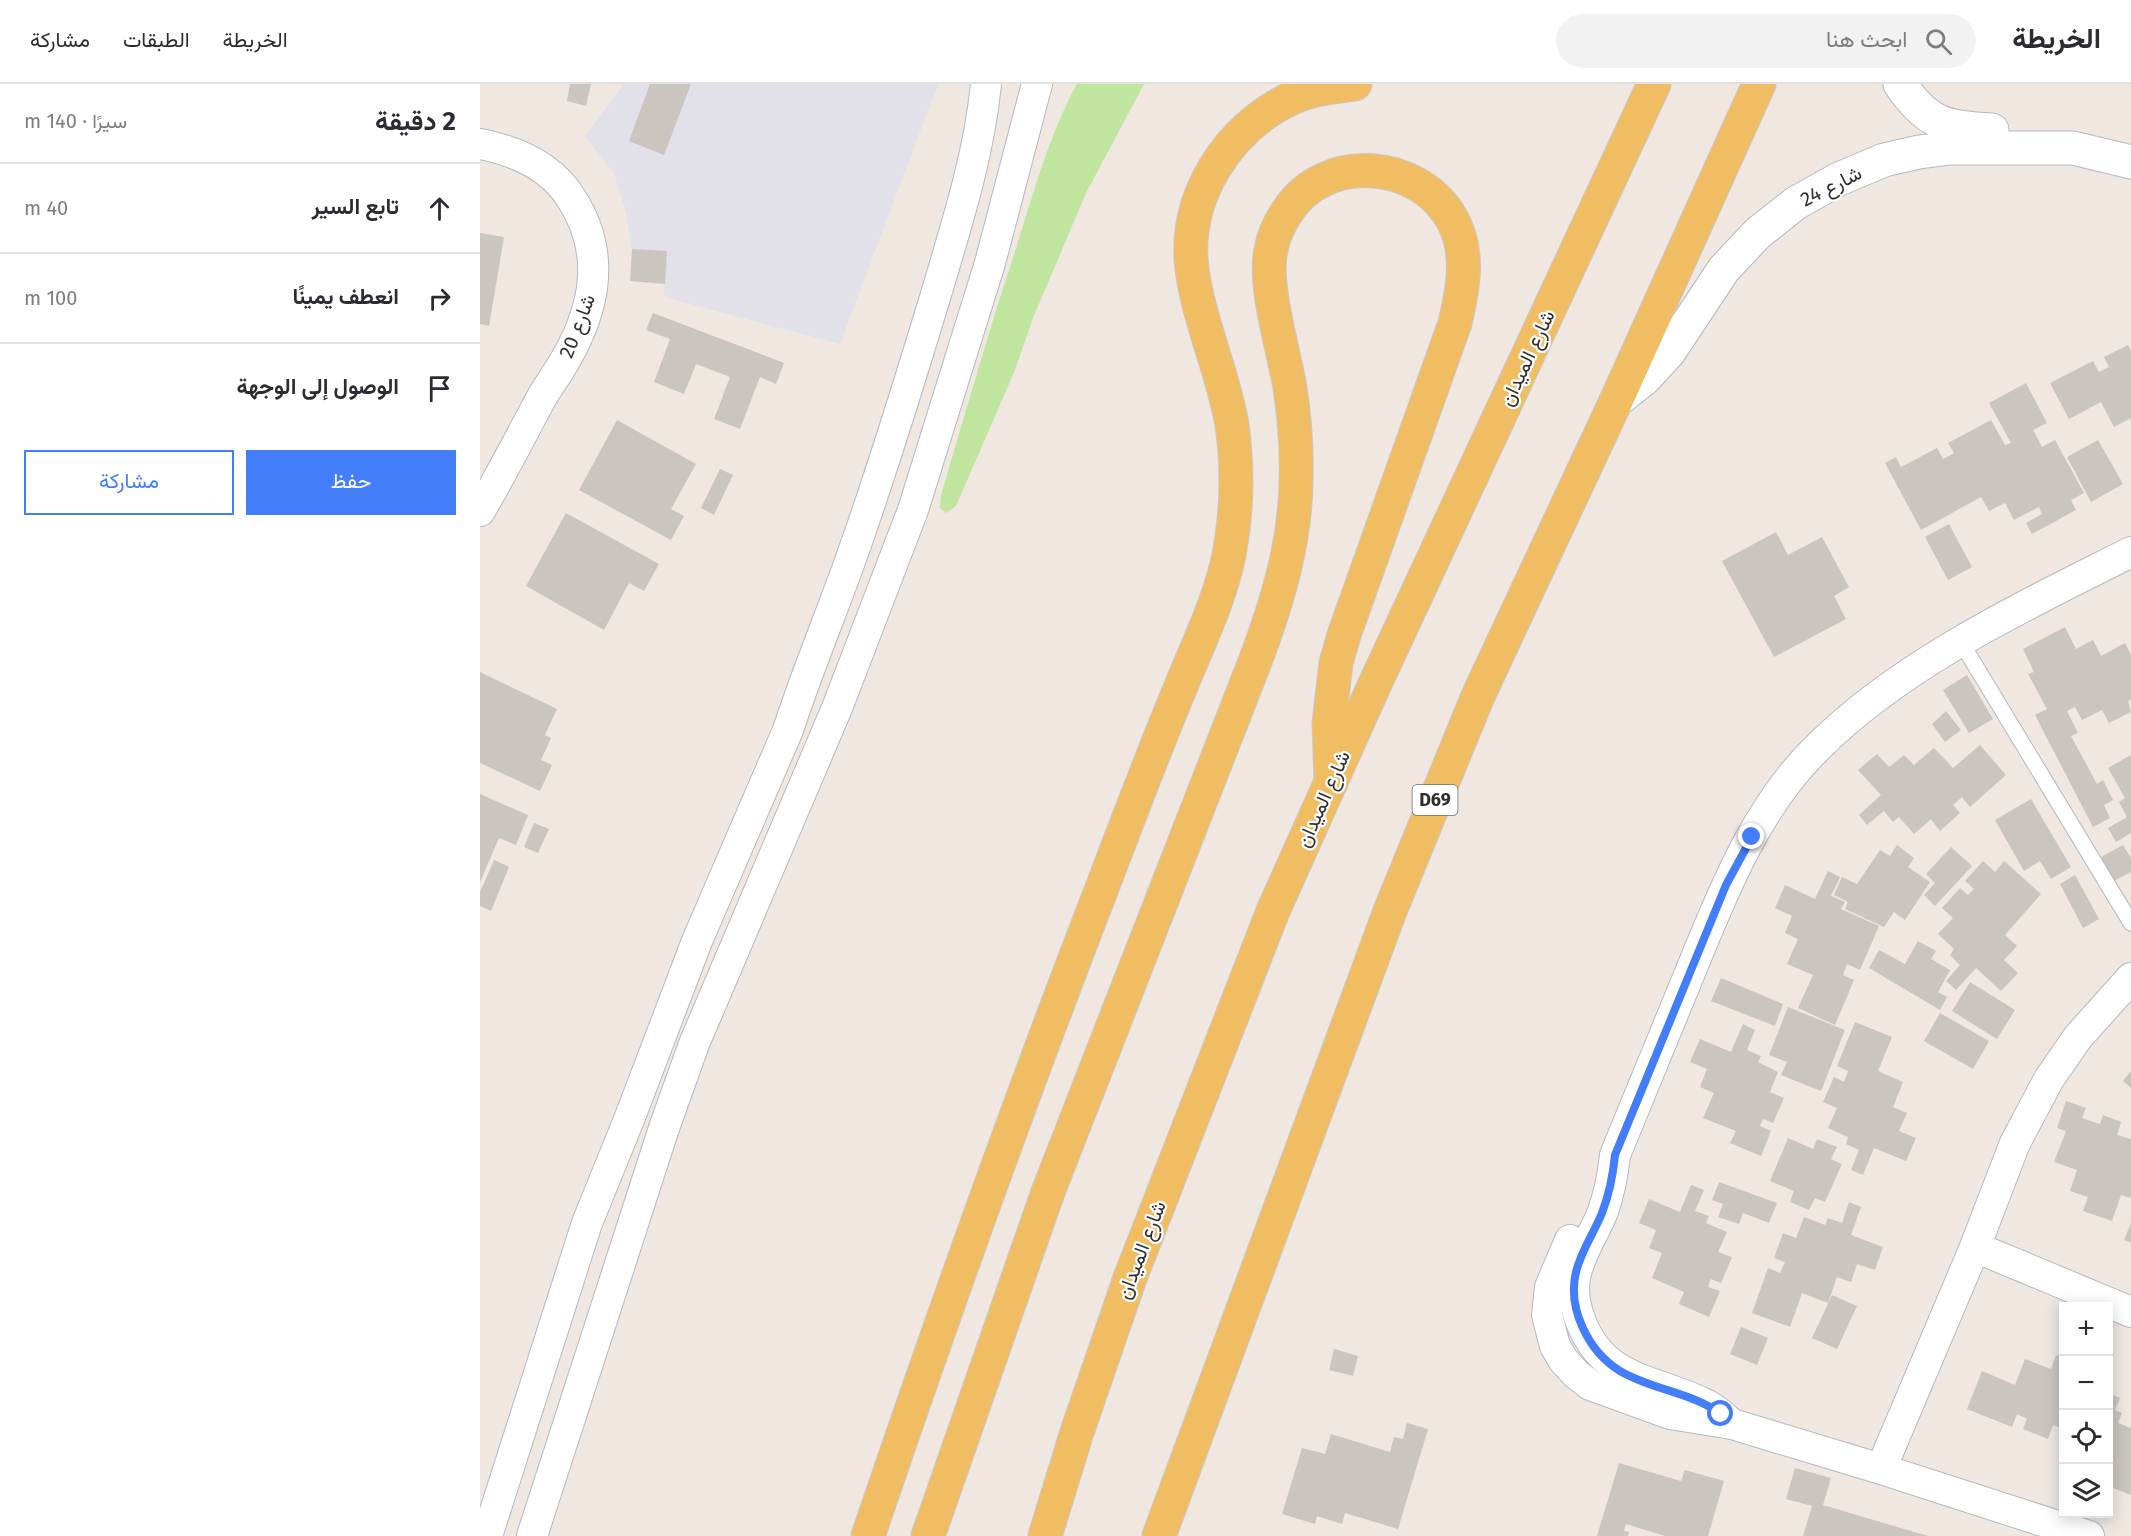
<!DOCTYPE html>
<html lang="ar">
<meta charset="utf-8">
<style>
body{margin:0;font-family:"Fira Sans",Vazirmatn,sans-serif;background:#f2f2f3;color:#2b2b33;direction:rtl}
.controls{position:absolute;right:18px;bottom:18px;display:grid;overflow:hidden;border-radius:0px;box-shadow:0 3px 15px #0003}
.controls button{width:54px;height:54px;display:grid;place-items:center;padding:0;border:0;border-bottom:2px solid #e1e1e2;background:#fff;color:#2b2b33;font:30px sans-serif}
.stop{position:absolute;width:18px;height:18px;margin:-14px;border:4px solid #427dfa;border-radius:50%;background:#fff}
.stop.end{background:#427dfa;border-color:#fff;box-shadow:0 2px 6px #0008}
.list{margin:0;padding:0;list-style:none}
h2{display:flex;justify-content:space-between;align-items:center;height:78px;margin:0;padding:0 24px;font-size:26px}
h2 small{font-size:20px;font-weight:400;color:#7c7c81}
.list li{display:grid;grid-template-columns:39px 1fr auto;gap:18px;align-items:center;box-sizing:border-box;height:90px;padding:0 24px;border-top:2px solid #e1e1e2}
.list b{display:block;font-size:22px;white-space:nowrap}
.list em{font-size:20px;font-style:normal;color:#7c7c81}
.actions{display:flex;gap:12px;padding:18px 24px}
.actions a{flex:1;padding:14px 0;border:2px solid #427dfa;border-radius:0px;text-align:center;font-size:21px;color:#427dfa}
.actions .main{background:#427dfa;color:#fff}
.icon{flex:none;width:33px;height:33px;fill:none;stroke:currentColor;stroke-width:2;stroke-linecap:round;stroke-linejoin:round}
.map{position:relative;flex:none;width:1651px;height:1452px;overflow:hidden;direction:ltr}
header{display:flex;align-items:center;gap:36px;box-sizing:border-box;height:84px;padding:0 30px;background:#fff;border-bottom:2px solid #e1e1e2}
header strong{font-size:28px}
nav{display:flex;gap:33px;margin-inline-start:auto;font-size:21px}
.search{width:420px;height:54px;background:#f2f2f3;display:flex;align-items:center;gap:15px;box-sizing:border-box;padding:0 21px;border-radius:33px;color:#7c7c81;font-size:22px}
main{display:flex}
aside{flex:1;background:#fff}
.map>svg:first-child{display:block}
</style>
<header>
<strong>الخريطة</strong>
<div class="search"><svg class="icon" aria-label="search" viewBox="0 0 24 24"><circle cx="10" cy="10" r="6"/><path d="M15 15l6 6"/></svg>ابحث هنا</div>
<nav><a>الخريطة</a><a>الطبقات</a><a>مشاركة</a></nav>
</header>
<main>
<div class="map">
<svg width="1651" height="1452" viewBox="0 0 1651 1452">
<rect width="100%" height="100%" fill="#efe7e0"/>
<polygon fill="#e2e0e8" points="144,0 458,0 360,260 184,213 187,167 152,165 146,129 134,89 105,52"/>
<path fill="#bfe59e" d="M597,0H664L606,109L553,234L535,286L476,422L466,429L460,424L461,411C484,334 506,256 531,180C551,119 566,57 597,0Z"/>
<g fill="#cbc5bf">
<polygon points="90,0 111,0 106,22 87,17"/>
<polygon points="170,0 211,0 184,71 149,57"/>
<polygon points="0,149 24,153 9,242 0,240"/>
<polygon points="152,165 187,167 185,200 150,197"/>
<polygon points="173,229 304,279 296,300 280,293 260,345 234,335 250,293 216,280 204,310 174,298 190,255 166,246"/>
<polygon points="1648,261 1651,267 1651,334 1634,343 1621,318 1589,335 1570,299 1613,277 1619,288 1629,283 1624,273"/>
<polygon points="1546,299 1567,339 1553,346 1562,363 1575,356 1604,409 1591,416 1596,426 1552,450 1546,439 1562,430 1559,423 1534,436 1525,419 1509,427 1501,413 1441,446 1405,379 1416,373 1421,383 1457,364 1463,375 1474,369 1468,359 1511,336 1525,361 1531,359 1509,319"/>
<polygon points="137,336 216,380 191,425 204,432 191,456 99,406"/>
<polygon points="1618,356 1643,400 1611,418 1587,373"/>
<polygon points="240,385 253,391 234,431 221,424"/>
<polygon points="86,429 179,480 164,507 149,499 124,546 46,502"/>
<polygon points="1469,440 1492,483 1468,496 1445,453"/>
<polygon points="1296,448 1308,471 1342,453 1369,503 1354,512 1366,535 1294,573 1242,477"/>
<polygon points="1585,543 1596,565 1613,556 1621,572 1645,559 1651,571 1651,615 1648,617 1651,628 1629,639 1622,626 1602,636 1595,623 1587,627 1598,649 1591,652 1617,700 1623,696 1633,716 1624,721 1630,734 1613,743 1555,631 1567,625 1548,590 1554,588 1543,565"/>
<polygon points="0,588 77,625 65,651 71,654 61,676 72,681 60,707 0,679"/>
<polygon points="1487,591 1513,635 1489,649 1463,606"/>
<polygon points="1466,627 1481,646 1465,658 1452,640"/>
<polygon points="1500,661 1526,691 1490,723 1482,713 1473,721 1480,729 1460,747 1451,735 1434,750 1419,733 1413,738 1404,727 1387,741 1379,731 1401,711 1378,686 1397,670 1409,683 1424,671 1434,681 1454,664 1473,684"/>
<polygon points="1651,671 1651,749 1636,758 1628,744 1647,733 1639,718 1645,714 1628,684"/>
<polygon points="0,710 48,731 36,761 19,754 0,798"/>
<polygon points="1551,715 1591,783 1571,795 1560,777 1544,787 1515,736"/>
<polygon points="54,739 69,745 58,769 44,763"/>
<polygon points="1417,761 1434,774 1428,783 1450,798 1425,836 1414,828 1404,843 1365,825 1368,818 1354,811 1362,793 1377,800 1400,766 1410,772"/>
<polygon points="1643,761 1651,774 1651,788 1634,797 1621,773"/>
<polygon points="1471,763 1492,782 1455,822 1444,811 1455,799 1446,790"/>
<polygon points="14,776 29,783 11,827 0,822 0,808"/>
<polygon points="1503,777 1515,788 1524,777 1561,810 1525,851 1537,862 1524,876 1538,889 1521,907 1496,884 1476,906 1466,897 1480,881 1470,871 1474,865 1458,850 1473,834 1462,824 1480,804 1488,811 1494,805 1485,797"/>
<polygon points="1348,787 1360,793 1351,812 1365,818 1361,825 1399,842 1380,886 1367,880 1363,891 1374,896 1355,941 1318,924 1333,891 1307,880 1318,855 1305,849 1312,832 1295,824 1305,801 1335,815"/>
<polygon points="1595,791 1619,835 1603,844 1580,800"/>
<polygon points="1438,857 1456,867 1451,875 1470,886 1458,908 1467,913 1460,926 1389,884 1399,866 1425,880"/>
<polygon points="1241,894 1303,920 1295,942 1231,917"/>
<polygon points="1490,898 1535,926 1517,955 1472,927"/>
<polygon points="1308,923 1365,946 1341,1007 1301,991 1307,978 1289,971"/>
<polygon points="1460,929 1509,957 1493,985 1444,957"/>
<polygon points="1375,938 1412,953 1398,987 1423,998 1413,1023 1427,1029 1419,1047 1436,1054 1426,1077 1394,1064 1383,1091 1371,1086 1379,1066 1366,1060 1368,1053 1348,1044 1357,1024 1343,1018 1354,993 1364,998 1368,987 1357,982"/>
<polygon points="1263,940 1275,946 1267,966 1281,972 1278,978 1298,988 1290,1008 1304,1014 1293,1039 1283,1035 1280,1042 1291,1047 1281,1072 1250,1059 1256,1047 1223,1034 1234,1009 1220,1003 1227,985 1210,978 1220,955 1251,968"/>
<polygon points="1651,987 1651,1004 1643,997"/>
<polygon points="1586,1017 1606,1024 1602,1034 1620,1040 1623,1031 1641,1038 1637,1051 1651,1055 1651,1114 1641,1111 1632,1137 1603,1127 1608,1113 1590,1107 1597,1086 1574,1078 1586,1047 1577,1044"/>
<polygon points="1308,1054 1333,1065 1337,1055 1357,1063 1351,1075 1362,1080 1345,1118 1335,1114 1329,1126 1310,1118 1314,1107 1290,1097"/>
<polygon points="1239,1098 1297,1119 1289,1139 1263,1129 1259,1140 1238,1133 1243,1120 1232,1116"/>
<polygon points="1211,1101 1224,1106 1215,1127 1229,1132 1226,1139 1247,1148 1238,1168 1252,1173 1241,1199 1231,1195 1228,1203 1240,1207 1229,1233 1199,1220 1204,1208 1172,1194 1182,1169 1169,1164 1176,1146 1159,1139 1169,1115 1200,1128"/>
<polygon points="1369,1118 1381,1123 1371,1151 1403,1163 1395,1186 1377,1180 1371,1198 1357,1193 1348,1219 1322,1209 1310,1243 1272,1229 1288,1184 1300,1189 1305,1178 1294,1174 1303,1149 1316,1154 1324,1133 1345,1141 1348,1134 1362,1139"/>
<polygon points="1651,1139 1651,1159 1644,1156"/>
<polygon points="1352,1211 1377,1222 1357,1265 1332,1254"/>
<polygon points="1261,1243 1288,1254 1277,1281 1250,1270"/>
<polygon points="854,1265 878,1272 873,1292 849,1286"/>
<polygon points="1576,1271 1584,1274 1584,1345 1573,1341 1568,1355 1543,1345 1547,1335 1537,1330 1532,1343 1487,1325 1502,1287 1535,1301 1545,1275 1571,1285"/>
<polygon points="1628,1309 1640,1314 1635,1326 1642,1329 1638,1339 1651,1344 1651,1411 1628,1402"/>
<polygon points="927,1339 948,1345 918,1445 865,1429 862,1440 837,1432 835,1440 802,1430 822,1364 845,1370 851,1350 910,1368 914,1353 923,1355"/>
<polygon points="1139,1379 1201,1397 1205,1386 1244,1397 1228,1452 1185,1452 1146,1440 1144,1447 1149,1448 1148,1452 1117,1452"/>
<polygon points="1315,1384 1351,1394 1343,1421 1448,1452 1323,1452 1332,1422 1306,1415"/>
</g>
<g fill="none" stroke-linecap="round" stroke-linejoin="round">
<g stroke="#b4b8c1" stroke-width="17">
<polyline id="lane" points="1481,558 1651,839"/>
</g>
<g stroke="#b4b8c1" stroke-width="32">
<g id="street">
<path d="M0,60C36,67 71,82 91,114C125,166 117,220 87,273C80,286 71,298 63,311C42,350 22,389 0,427"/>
<polyline points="1090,1156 1070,1203 1067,1231 1075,1262 1084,1277 1096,1290 1110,1301 1190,1330 1252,1340 1401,1385 1609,1452"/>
<polyline points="1495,1163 1651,1228"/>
<path d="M1252,1340C1244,1333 1236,1325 1227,1321C1177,1295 1125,1299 1101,1238C1095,1223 1092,1205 1096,1189C1101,1168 1114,1149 1122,1130C1129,1111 1133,1091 1135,1071C1160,1011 1184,951 1209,891C1241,813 1275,724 1337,664C1422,579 1544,522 1651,468"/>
<polyline points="1401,1385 1495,1163 1535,1059 1569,995 1598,953 1651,894"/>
<path d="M7,1452L107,1139L150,1033L217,857L308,646C328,584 354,524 375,463C405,378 431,293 457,207C477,139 499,71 506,0"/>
<polyline points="52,1452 184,1044 214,960 357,624 433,426 510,179 557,0"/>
</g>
</g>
<g stroke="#b4b8c1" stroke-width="35">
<g id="secondary">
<path d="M1420,0C1447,40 1466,44 1512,46"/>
<polyline points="1136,317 1164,295 1189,268 1244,185 1278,149 1316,119 1359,95 1404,76 1439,68 1471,64 1593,64 1651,78"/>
</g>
</g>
<g stroke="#c9c9c9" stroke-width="35">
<g id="primary">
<path d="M388,1452C462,1234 539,1018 622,804C647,738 672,672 699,607C717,562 739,519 749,471C757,429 758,384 752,341C743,288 719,238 712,185C703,113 748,44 812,14C832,5 853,3 875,0"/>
<path d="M448,1452L568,1108L776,575C797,519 815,460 816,399C817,368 815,336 810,304C804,267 783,201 791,166C793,153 799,140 807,128C845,68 940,75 973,137C990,169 983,205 975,239L864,551L856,579L849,639L851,699"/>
<polyline points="565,1452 597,1348 650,1194 793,827 894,602 1174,0"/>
<polyline points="679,1452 910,827 998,612 1136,317 1279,0"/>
</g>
</g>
<use href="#lane" stroke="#fff" stroke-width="15"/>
<use href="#street" stroke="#fff" stroke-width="30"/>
<use href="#secondary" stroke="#fff" stroke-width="33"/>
<use href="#primary" stroke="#f1bd63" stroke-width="33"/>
</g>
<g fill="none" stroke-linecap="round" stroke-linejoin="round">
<path stroke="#427dfa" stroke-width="8" d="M1241,1330C1211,1308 1172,1306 1140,1287C1109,1268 1087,1225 1096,1188C1101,1167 1114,1149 1122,1129C1129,1111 1133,1091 1135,1071L1246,801L1272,753"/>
</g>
<g text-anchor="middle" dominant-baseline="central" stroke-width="4.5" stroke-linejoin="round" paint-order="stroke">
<rect fill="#fff" stroke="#6d6d6d" stroke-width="1.5" x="932.5" y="701" width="45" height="30" rx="4.5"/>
<g font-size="18" font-weight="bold" fill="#2e2e2e">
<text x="955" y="716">D69</text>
</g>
<g font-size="20" fill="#2e2e2e" stroke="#fff">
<text transform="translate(1351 102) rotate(-27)">شارع 24</text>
<text transform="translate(97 242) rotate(-69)">شارع 20</text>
<text transform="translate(1047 274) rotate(-65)">شارع الميدان</text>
<text transform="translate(843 715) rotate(-66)">شارع الميدان</text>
<text transform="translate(661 1166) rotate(-69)">شارع الميدان</text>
</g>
</g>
</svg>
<div class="controls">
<button>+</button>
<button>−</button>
<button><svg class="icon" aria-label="locate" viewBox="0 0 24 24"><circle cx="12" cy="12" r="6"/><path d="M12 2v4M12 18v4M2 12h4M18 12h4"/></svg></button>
<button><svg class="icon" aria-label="layers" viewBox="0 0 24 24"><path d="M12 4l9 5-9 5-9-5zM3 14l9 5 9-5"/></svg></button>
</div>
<div class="stop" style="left:1241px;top:1330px"></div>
<div class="stop end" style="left:1272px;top:753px"></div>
</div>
<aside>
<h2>2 دقيقة<small>سيرًا · 140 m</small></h2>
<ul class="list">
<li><svg class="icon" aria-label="ahead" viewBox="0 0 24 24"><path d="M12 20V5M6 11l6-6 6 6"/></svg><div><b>تابع السير</b></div><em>40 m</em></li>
<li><svg class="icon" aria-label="right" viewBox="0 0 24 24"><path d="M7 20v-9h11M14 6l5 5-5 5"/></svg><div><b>انعطف يمينًا</b></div><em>100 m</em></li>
<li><svg class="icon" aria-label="arrive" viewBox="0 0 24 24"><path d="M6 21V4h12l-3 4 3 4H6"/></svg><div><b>الوصول إلى الوجهة</b></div></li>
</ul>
<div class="actions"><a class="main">حفظ</a><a>مشاركة</a></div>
</aside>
</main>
